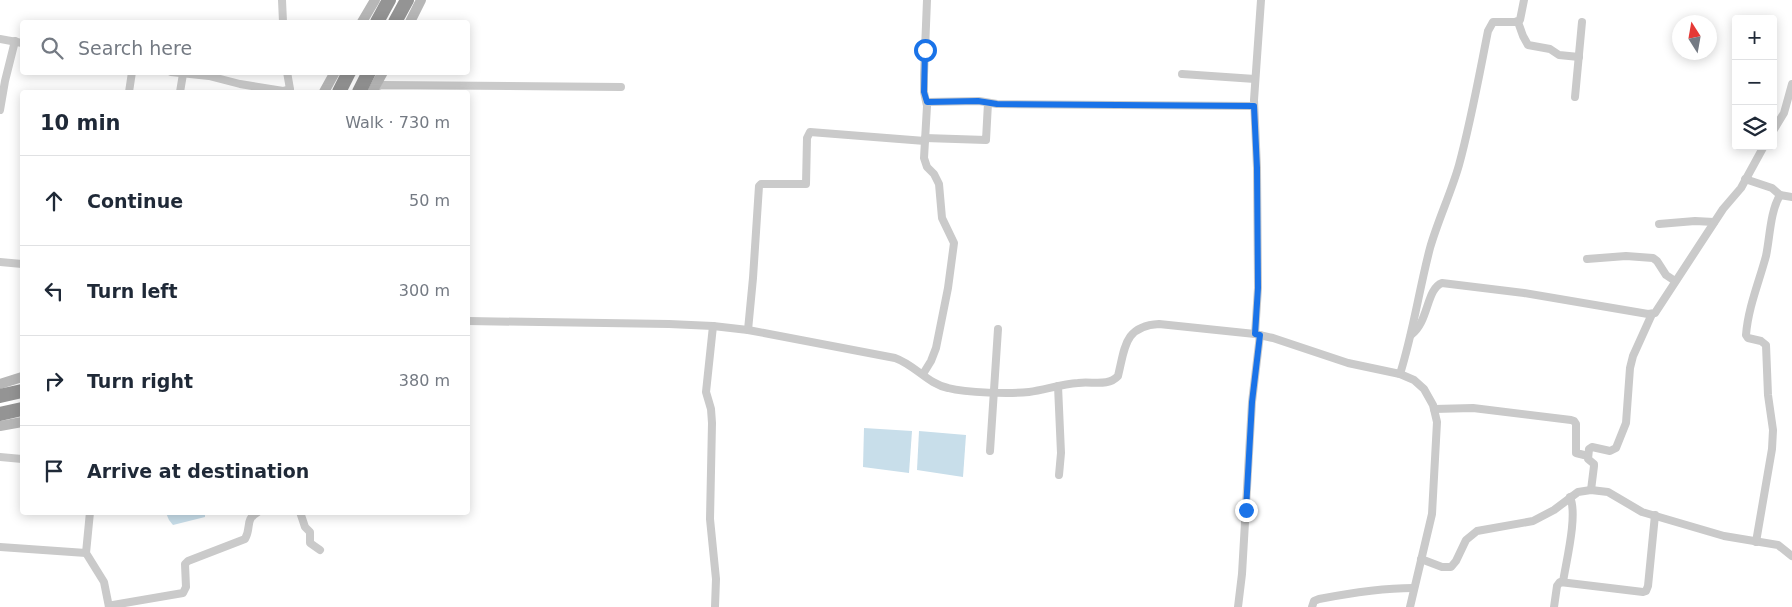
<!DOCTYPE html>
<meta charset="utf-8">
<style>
body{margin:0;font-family:"DejaVu Sans",sans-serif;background:#f2f2f3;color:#1f2937}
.controls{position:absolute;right:15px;top:15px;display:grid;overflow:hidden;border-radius:5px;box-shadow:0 2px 12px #0003}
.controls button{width:45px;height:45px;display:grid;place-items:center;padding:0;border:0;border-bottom:1px solid #e0e1e3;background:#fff;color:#1f2937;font:25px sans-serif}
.compass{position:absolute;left:1672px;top:15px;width:45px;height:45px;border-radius:50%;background:#fff;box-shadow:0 2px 12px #0003;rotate:349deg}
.stop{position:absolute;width:15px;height:15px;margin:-11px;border:4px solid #1a73e8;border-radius:50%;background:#fff}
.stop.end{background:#1a73e8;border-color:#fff;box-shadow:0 1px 5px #0008}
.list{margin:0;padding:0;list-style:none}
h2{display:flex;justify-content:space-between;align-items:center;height:65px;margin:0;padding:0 20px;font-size:21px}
h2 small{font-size:16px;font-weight:400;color:#747a83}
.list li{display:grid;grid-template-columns:32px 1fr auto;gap:15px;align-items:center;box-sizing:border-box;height:90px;padding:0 20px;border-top:1px solid #e0e1e3}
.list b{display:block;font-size:19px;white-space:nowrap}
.list em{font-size:16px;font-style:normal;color:#747a83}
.icon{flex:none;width:28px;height:28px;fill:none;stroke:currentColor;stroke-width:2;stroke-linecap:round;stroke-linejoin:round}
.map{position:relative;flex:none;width:1792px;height:607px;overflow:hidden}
.search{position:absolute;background:#fff;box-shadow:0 2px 12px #0003;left:20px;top:20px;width:450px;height:55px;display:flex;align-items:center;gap:12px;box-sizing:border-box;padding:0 18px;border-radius:5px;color:#747a83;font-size:19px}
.panel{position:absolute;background:#fff;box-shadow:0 2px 12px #0003;left:20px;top:90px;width:450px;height:425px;border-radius:5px}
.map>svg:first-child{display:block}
</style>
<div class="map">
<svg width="1792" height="607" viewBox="0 0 1792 607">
<rect width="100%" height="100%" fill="#fff"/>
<g fill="#c8deea">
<polygon points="864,428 912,431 909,473 863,467"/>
<polygon points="919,431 966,435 963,477 917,470"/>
<polygon points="166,513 205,513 205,517 173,525 169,520"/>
</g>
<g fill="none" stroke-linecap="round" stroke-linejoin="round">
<g stroke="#cacaca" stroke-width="8">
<polyline points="282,0 283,22"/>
<polyline points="1518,22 1523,36 1528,45 1550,49 1559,55 1579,57"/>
<polyline points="0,39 22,43"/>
<polyline points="171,72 209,76 240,84 283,91 290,89 287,72"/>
<polyline points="1182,74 1255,79"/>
<polyline points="375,88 381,85 621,87"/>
<polyline points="129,92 132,72"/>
<polyline points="180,92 183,74"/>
<polyline points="1575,97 1582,22"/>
<polyline points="927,102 979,101 997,104 1254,106"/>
<polyline points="0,110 5,81 15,41"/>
<polyline points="1773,131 1784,113 1792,84"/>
<polyline points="925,138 986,140 988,103"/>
<polyline points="1745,179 1772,188 1780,195 1792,197"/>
<polyline points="1659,224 1695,221 1714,222"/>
<polyline points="1587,259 1626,256 1653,258 1657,261 1666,275 1675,281"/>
<polyline points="0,262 22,264"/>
<path d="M468,321L669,324L713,326L748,330L895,358C915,365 928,384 948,388C967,393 1010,394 1029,392C1045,390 1061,384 1078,383C1092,381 1108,387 1118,376C1125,348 1124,326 1159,324L1255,334L1273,338L1348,363L1400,374L1414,380L1424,389L1433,405L1437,422L1432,514L1410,607"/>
<polyline points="713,326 706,392 711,409 712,423 710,519 716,579 715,607"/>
<polyline points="748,330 753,278 759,186 761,184 806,184 807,138 810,132 925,141"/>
<polyline points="1255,334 1258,288 1257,168 1254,100 1261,0"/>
<path d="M1411,335C1429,322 1426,289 1442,283L1524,293L1648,314L1655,313L1723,209L1741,188L1764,146"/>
<polyline points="923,374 931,361 936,348 948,288 954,243 942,218 939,184 934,174 927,167 924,158 927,106 924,92 924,75 927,0"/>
<path d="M1400,374C1413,333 1419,290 1430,248C1438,220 1451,193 1459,165C1471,121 1479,76 1488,31L1493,22H1515L1520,20L1524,0"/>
<polyline points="1058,386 1061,453 1059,475"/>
<polyline points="1434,409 1473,408 1571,420 1574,421 1576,424 1576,453 1588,456"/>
<polyline points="990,451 998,329"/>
<polyline points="0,457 22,459"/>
<polyline points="1591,490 1594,466 1594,464 1588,459 1589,449 1592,447 1610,451 1616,448 1626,423 1630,368 1633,356 1652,314"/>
<polyline points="90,512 86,553 104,582 109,607"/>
<polyline points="300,512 305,527 310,532 310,543 320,550"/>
<path d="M1756,542L1772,449L1773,430L1768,395L1766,345L1761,341L1748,338L1746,335C1748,308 1759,282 1766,256C1770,237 1770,212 1780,195"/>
<polyline points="0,547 86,553"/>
<polyline points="1421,559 1442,567 1451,567 1456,561 1466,540 1477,531 1533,521 1554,510 1578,492 1591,490 1608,492 1642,512 1724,536 1778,545 1792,556"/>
<path d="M1563,582C1566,562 1578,515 1570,497"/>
<path d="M109,607L113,605L183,593L186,587L185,564L188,561L245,539C252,527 244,520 258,512"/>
<polyline points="1238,607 1242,574 1252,402 1260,335"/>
<path d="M1312,607L1314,601L1319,599C1350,593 1381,588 1413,588"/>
<polyline points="1554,607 1557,586 1560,582 1643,592 1646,591 1648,586 1655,515"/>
</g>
<g stroke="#b7b7b7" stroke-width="10">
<polyline points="362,22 375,0"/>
<polyline points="410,22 421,0"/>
<polyline points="324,92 335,72"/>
<polyline points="372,92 383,72"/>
<polyline points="0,384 22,377"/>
<polyline points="0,426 22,422"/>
</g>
<g stroke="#949494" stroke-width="14">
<polyline points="377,22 389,0"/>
<polyline points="395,22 407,0"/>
<polyline points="339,92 349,72"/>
<polyline points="359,92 369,72"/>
<polyline points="0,396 22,391"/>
<polyline points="0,414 22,409"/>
</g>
</g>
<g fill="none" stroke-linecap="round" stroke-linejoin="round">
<polyline stroke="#1a73e8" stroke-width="6" points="925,50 924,92 927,102 978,101 997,104 1254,106 1257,168 1258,288 1255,334 1260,335 1252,402 1246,510"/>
</g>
</svg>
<div class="controls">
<button>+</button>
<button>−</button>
<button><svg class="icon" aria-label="layers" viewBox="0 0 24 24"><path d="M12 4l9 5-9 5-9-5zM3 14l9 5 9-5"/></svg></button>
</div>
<svg class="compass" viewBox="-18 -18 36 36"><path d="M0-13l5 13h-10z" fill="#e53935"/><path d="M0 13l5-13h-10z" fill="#747a83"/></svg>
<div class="stop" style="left:925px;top:50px"></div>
<div class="stop end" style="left:1246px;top:510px"></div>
<div class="search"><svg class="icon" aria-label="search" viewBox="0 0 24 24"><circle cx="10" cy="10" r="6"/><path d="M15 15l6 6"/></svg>Search here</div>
<section class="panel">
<h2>10 min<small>Walk · 730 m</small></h2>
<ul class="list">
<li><svg class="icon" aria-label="ahead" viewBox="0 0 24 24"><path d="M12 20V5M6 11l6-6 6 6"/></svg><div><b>Continue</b></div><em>50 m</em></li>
<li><svg class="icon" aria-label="left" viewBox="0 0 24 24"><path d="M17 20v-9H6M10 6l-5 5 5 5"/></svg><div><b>Turn left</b></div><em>300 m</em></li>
<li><svg class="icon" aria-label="right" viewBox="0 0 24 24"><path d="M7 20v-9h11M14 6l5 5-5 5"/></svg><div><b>Turn right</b></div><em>380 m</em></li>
<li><svg class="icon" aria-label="arrive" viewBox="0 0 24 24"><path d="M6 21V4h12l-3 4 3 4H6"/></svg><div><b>Arrive at destination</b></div></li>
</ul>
</section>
</div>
